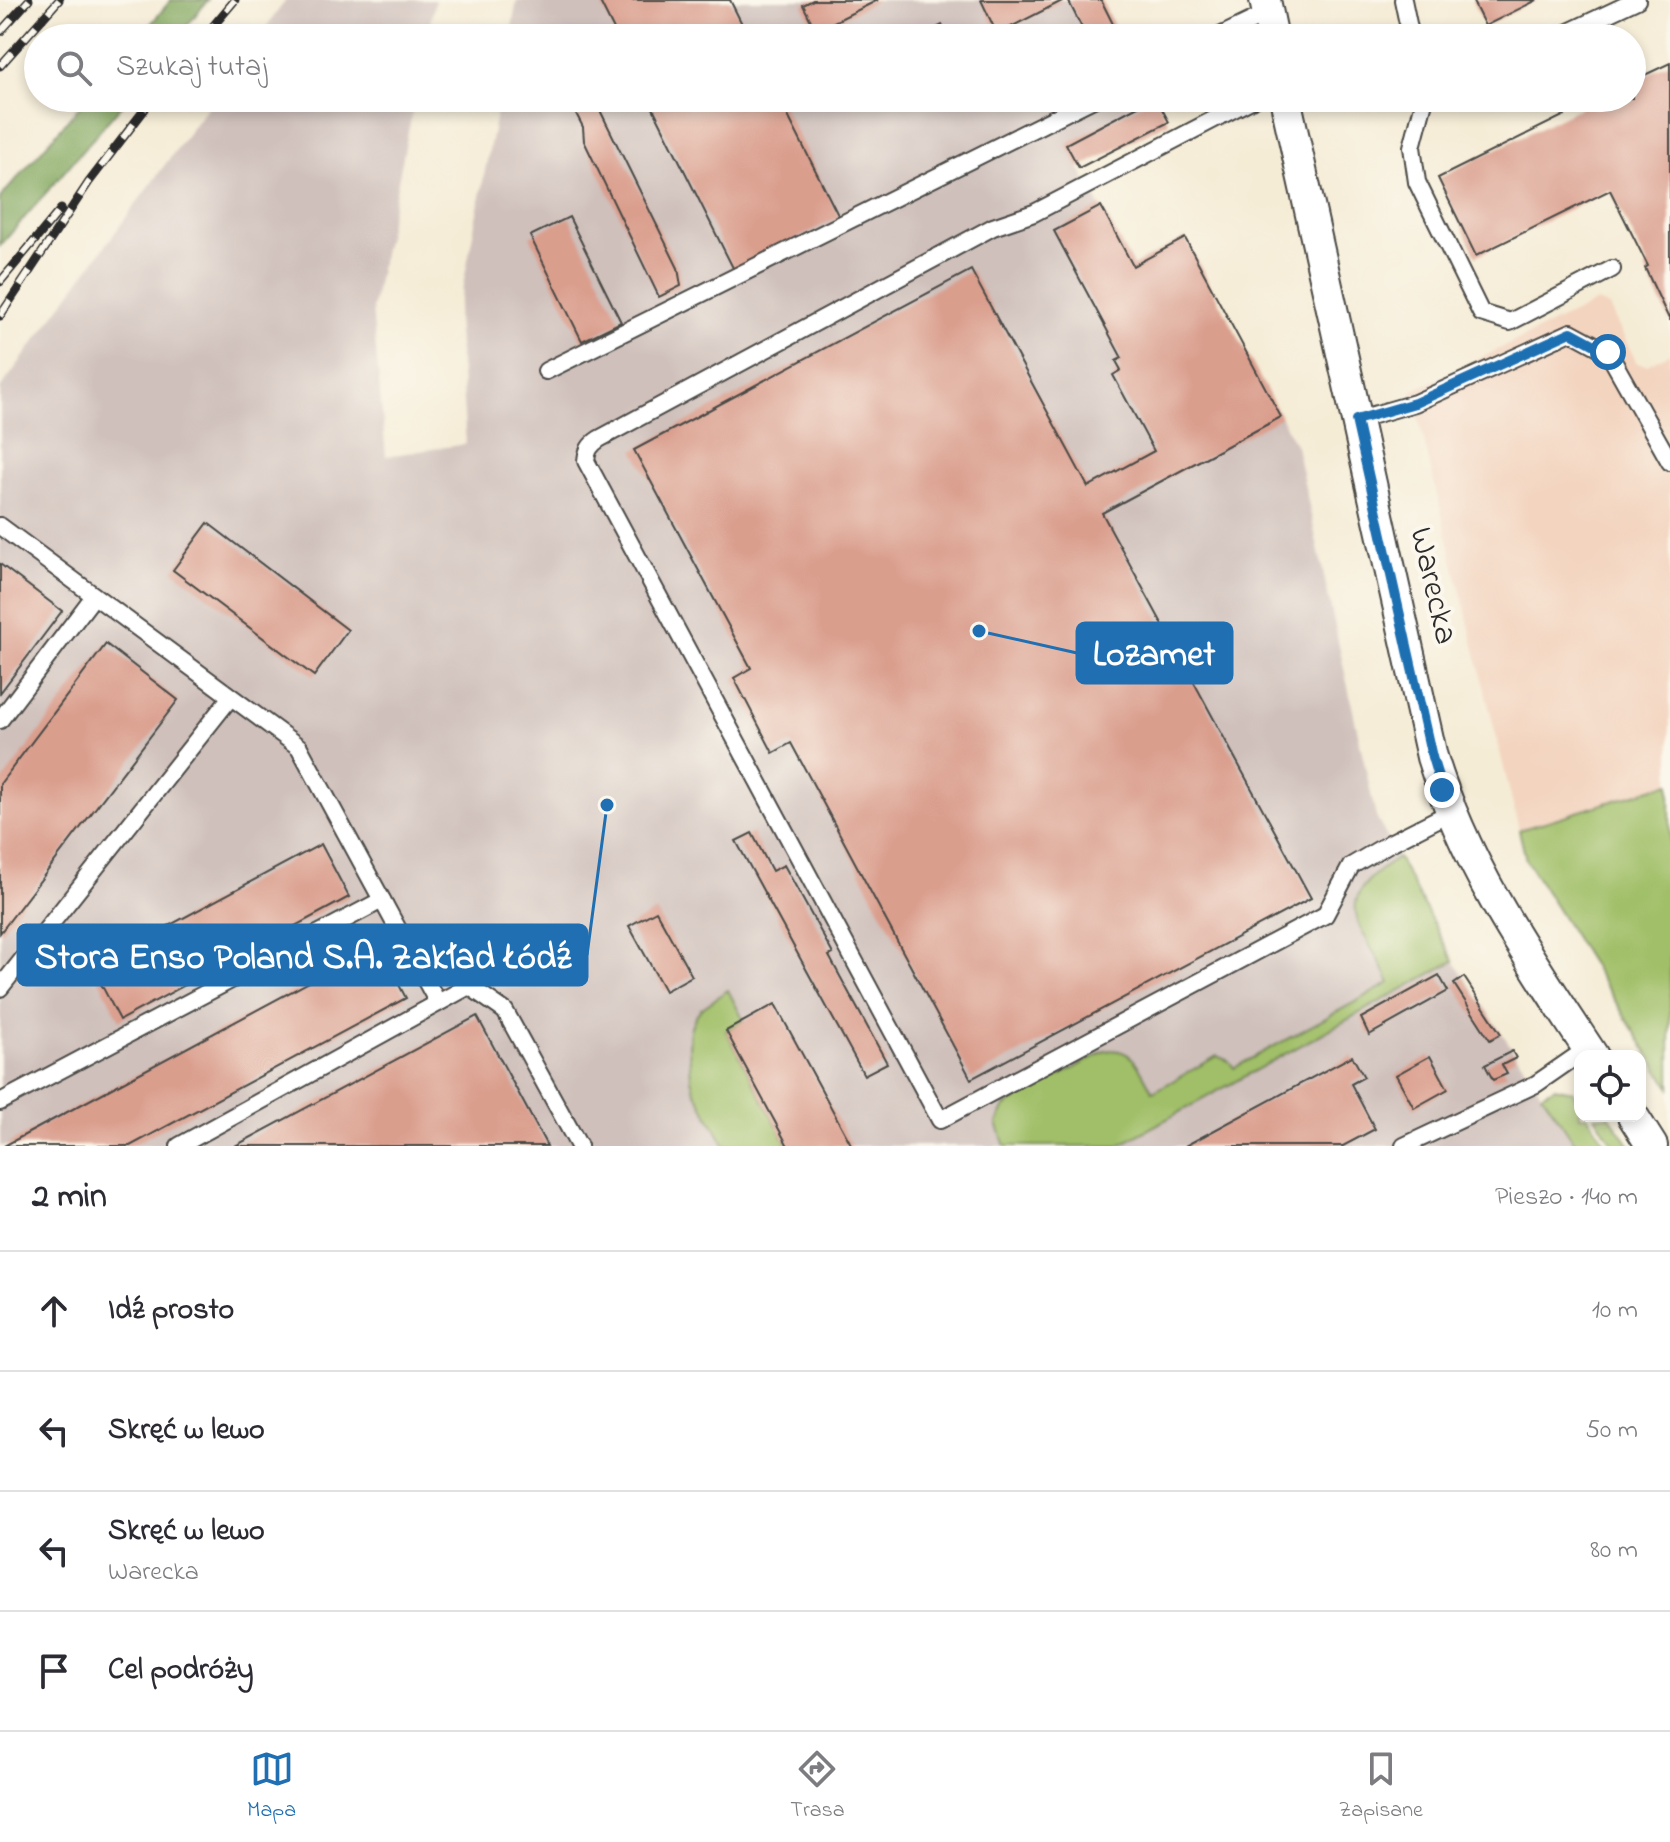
<!DOCTYPE html>
<html lang="pl">
<meta charset="utf-8">
<style>
body{margin:0;font-family:"Indie Flower",sans-serif;background:#f2f2f3;color:#2b2b33}
.controls{position:absolute;right:24px;bottom:24px;display:grid;overflow:hidden;border-radius:16px;box-shadow:0 4px 12px #0003}
.controls button{width:72px;height:72px;display:grid;place-items:center;padding:0;border:0;border-bottom:2px solid #e1e1e2;background:#fff;color:#2b2b33;font:40px sans-serif}
.stop{position:absolute;width:24px;height:24px;margin:-18px;border:6px solid #1f6fb2;border-radius:50%;background:#fff}
.stop.end{background:#1f6fb2;border-color:#fff;box-shadow:0 2px 8px #0008}
.list{margin:0;padding:0;list-style:none}
h2{display:flex;justify-content:space-between;align-items:center;height:104px;margin:0;padding:0 32px;font-size:34px}
h2 small{font-size:26px;font-weight:400;color:#7c7c81}
.list li{display:grid;grid-template-columns:52px 1fr auto;gap:24px;align-items:center;box-sizing:border-box;height:120px;padding:0 32px;border-top:2px solid #e1e1e2}
.list b{display:block;font-size:30px;white-space:nowrap}
.list p{margin:0;font-size:26px;white-space:nowrap;color:#7c7c81}
.list em{font-size:26px;font-style:normal;color:#7c7c81}
.icon{flex:none;width:44px;height:44px;fill:none;stroke:currentColor;stroke-width:2;stroke-linecap:round;stroke-linejoin:round}
.map{position:relative;flex:none;width:1670px;height:1146px;overflow:hidden}
.search{position:absolute;background:#fff;box-shadow:0 4px 12px #0003;left:24px;right:24px;top:24px;height:88px;display:flex;align-items:center;gap:20px;box-sizing:border-box;padding:0 28px;border-radius:44px;color:#7c7c81;font-size:30px}
.sheet{height:584px;background:#fff}
nav{display:flex;justify-content:space-around;align-items:center;box-sizing:border-box;height:112px;border-top:2px solid #e1e1e2;background:#fff;font-size:22px;color:#7c7c81}
nav a{display:grid;justify-items:center;gap:4px}
nav .on{color:#1f6fb2}
.map>svg:first-child{display:block}
</style>
<div class="map">
<svg width="1670" height="1146" viewBox="0 0 1670 1146">
<rect width="100%" height="100%" fill="#fbf7ec"/>
<filter id="ink" filterUnits="userSpaceOnUse"><feTurbulence type="fractalNoise" baseFrequency=".0125" numOctaves="2"/><feDisplacementMap in="SourceGraphic" scale="16" xChannelSelector="R" yChannelSelector="G"/><feConvolveMatrix kernelMatrix="1 2 1 2 8 2 1 2 1" color-interpolation-filters="sRGB"/></filter>
<filter id="wash" filterUnits="userSpaceOnUse"><feTurbulence type="fractalNoise" baseFrequency=".006" numOctaves="4" result="noise"/><feDisplacementMap in="SourceGraphic" scale="32" xChannelSelector="R" yChannelSelector="G"/><feGaussianBlur stdDeviation="1.8" result="paint"/><feColorMatrix in="noise" values="0 0 0 0 0 0 0 0 0 0 0 0 0 0 0 0 0 1.4 0 .05"/><feComposite in="paint" operator="in"/></filter>
<g filter="url(#wash)">
<rect width="100%" height="100%" fill="#f5ecd6"/>
<polygon fill="#f3d4bf" points="1597,302 1609,307 1637,363 1647,365 1670,353 1670,783 1519,830 1412,391"/>
<g fill="#cfc0bb">
<polygon points="286,0 435,0 427,38 258,38"/>
<polygon points="517,0 1101,0 1120,38 510,38"/>
<polygon points="214,98 415,98 372,308 386,456 466,444 457,317 499,98 1153,98 1066,144 1133,266 1185,238 1296,446 1376,817 1454,961 1577,1146 0,1146 0,389"/>
</g>
<g fill="#a0bf68" stroke="#66754a" stroke-width="2">
<polygon points="1670,783 1670,1088 1526,860 1519,830"/>
<path d="M1398,858L1454,961L1118,1146H1005L997,1123L1005,1106L1105,1051C1134,1045 1141,1072 1153,1092L1217,1056L1229,1061L1234,1068L1390,983C1364,926 1324,903 1398,858Z"/>
<polygon points="728,990 744,1021 726,1031 788,1146 725,1146 695,1091 691,1080 689,1049 690,1029 695,1017 701,1009"/>
<polygon points="1555,1087 1572,1091 1580,1104 1580,1116 1588,1116 1607,1146 1577,1146 1542,1094"/>
<polygon points="1595,1116 1610,1116 1630,1146 1614,1146"/>
</g>
<g fill="#80a65c" stroke="#566844" stroke-width="2">
<polygon points="171,0 208,0 177,38 139,38"/>
<polygon points="87,98 128,98 0,246 0,198"/>
</g>
<g id="blocks">
<g fill="#da9e8d">
<polygon points="599,0 730,0 749,38 618,38"/>
<polygon points="813,0 878,0 816,31 803,5"/>
<polygon points="981,0 1064,0 997,34"/>
<polygon points="1068,0 1101,0 1120,38 1087,38"/>
<polygon points="1472,0 1537,0 1485,26"/>
<polygon points="942,25 948,38 917,38"/>
<polygon points="1670,63 1670,321 1645,268 1648,266 1610,190 1476,256 1438,178 1599,98 1632,98 1632,81"/>
<polygon points="568,98 594,98 678,268 681,286 659,297 584,141 583,127"/>
<polygon points="648,98 779,98 839,217 734,270"/>
<polygon points="1153,98 1156,98 1169,122 1079,168 1066,144"/>
<polygon points="1101,206 1133,266 1185,238 1281,417 1102,513 1311,898 971,1079 791,743 773,753 734,678 751,668 634,450 971,270 1088,487 1154,451 1113,375 1121,370 1116,361 1122,358 1054,231"/>
<polygon points="569,217 621,322 582,341 530,236"/>
<polygon points="208,523 348,630 314,676 173,570"/>
<polygon points="0,564 62,611 0,693"/>
<polygon points="106,644 178,700 0,933 0,784"/>
<polygon points="752,833 772,871 784,865 833,954 829,956 887,1063 864,1075 736,841"/>
<polygon points="321,844 349,897 120,1020 92,967"/>
<polygon points="656,911 692,976 665,991 629,926"/>
<polygon points="378,945 406,998 130,1146 4,1146"/>
<polygon points="1439,975 1448,991 1369,1035 1361,1018"/>
<polygon points="1464,977 1501,1034 1490,1040 1454,984"/>
<polygon points="775,1004 852,1146 788,1146 726,1031"/>
<polygon points="477,1016 547,1146 235,1146"/>
<polygon points="1512,1051 1516,1058 1502,1065 1507,1074 1493,1080 1485,1065"/>
<polygon points="1352,1056 1364,1077 1351,1084 1375,1129 1343,1146 1185,1146"/>
<polygon points="1430,1056 1448,1089 1414,1108 1396,1075"/>
</g>
</g>
</g>
<g filter="url(#ink)">
<use href="#blocks" fill-opacity="0" stroke="#494845" stroke-width="2"/>
<g fill="none" stroke-linecap="round" stroke-linejoin="round">
<g stroke="#494845" stroke-width="20">
<g id="service">
<polyline points="1403,0 1411,38"/>
<polyline points="1216,38 1268,13"/>
<polyline points="1556,38 1637,0"/>
<path d="M1255,98L1034,213L993,227L599,439C590,445 587,450 586,461L940,1120L1325,915L1351,866L1390,843L1451,812"/>
<polyline points="1425,98 1412,147 1417,182 1481,313 1510,322 1612,269"/>
<polyline points="546,371 1095,98"/>
<polyline points="1356,420 1415,403 1571,332 1608,352 1670,462"/>
<polyline points="0,526 299,747 438,1003"/>
<polyline points="0,720 94,596"/>
<polyline points="0,988 230,698"/>
<polyline points="0,1102 382,900"/>
<polyline points="179,1146 469,986 505,1011 579,1146"/>
<polyline points="1404,1146 1536,1084 1588,1048"/>
</g>
</g>
<g stroke="#494845" stroke-width="34">
<g id="minor">
<polyline points="1265,0 1273,38"/>
<path d="M1285,98L1432,757C1466,868 1530,960 1593,1056"/>
<polyline points="1633,1116 1652,1146"/>
</g>
</g>
<use href="#service" stroke="#fff" stroke-width="16"/>
<use href="#minor" stroke="#fff" stroke-width="30"/>
<g stroke="#2b2b2b" stroke-width="9">
<g id="rail">
<polyline points="0,32 29,0"/>
<polyline points="203,38 235,0"/>
<polyline points="0,66 59,0"/>
<polyline points="0,282 61,209"/>
<polyline points="0,316 89,182 145,109"/>
</g>
</g>
<use href="#rail" stroke="#fbf7ec" stroke-width="6" stroke-dasharray="18" stroke-linecap="butt"/>
</g>
</g>
<g fill="none" stroke-linecap="round" stroke-linejoin="round" filter="url(#ink)">
<polyline stroke="#1f6fb2" stroke-width="10" points="1442,790 1432,757 1356,420 1415,403 1571,332 1608,352"/>
</g>
<g text-anchor="middle" dominant-baseline="central" stroke-width="8" stroke-linejoin="round" paint-order="stroke">
<g font-size="34" fill="#2b2b2b" stroke="#fbf7ec">
<text transform="translate(1432 586) rotate(77)">Warecka</text>
</g>
</g>
<path fill="none" stroke="#1f6fb2" stroke-width="3" d="M979 631L1077 653M607 805L587 955"/>
<g fill="#1f6fb2" stroke="#fbf7ec" stroke-width="3">
<circle cx="979" cy="631" r="8"/>
<circle cx="607" cy="805" r="8"/>
</g>
<g fill="#1f6fb2" stroke="#1f6fb2" stroke-width="3">
<rect x="1077" y="623" width="155" height="60" rx="8"/>
<rect x="18" y="925" width="569" height="60" rx="8"/>
</g>
<g font-size="36" text-anchor="middle" font-weight="bold" fill="#fff">
<text x="1154" y="665">Lozamet</text>
<text x="303" y="968">Stora Enso Poland S.A. Zakład Łódź</text>
</g>
</svg>
<div class="controls">
<button><svg class="icon" aria-label="locate" viewBox="0 0 24 24"><circle cx="12" cy="12" r="6"/><path d="M12 2v4M12 18v4M2 12h4M18 12h4"/></svg></button>
</div>
<div class="stop" style="left:1608px;top:352px"></div>
<div class="stop end" style="left:1442px;top:790px"></div>
<div class="search"><svg class="icon" aria-label="search" viewBox="0 0 24 24"><circle cx="10" cy="10" r="6"/><path d="M15 15l6 6"/></svg>Szukaj tutaj</div>
</div>
<section class="sheet">
<h2>2 min<small>Pieszo · 140 m</small></h2>
<ul class="list">
<li><svg class="icon" aria-label="ahead" viewBox="0 0 24 24"><path d="M12 20V5M6 11l6-6 6 6"/></svg><div><b>Idź prosto</b></div><em>10 m</em></li>
<li><svg class="icon" aria-label="left" viewBox="0 0 24 24"><path d="M17 20v-9H6M10 6l-5 5 5 5"/></svg><div><b>Skręć w lewo</b></div><em>50 m</em></li>
<li><svg class="icon" aria-label="left" viewBox="0 0 24 24"><path d="M17 20v-9H6M10 6l-5 5 5 5"/></svg><div><b>Skręć w lewo</b><p>Warecka</p></div><em>80 m</em></li>
<li><svg class="icon" aria-label="arrive" viewBox="0 0 24 24"><path d="M6 21V4h12l-3 4 3 4H6"/></svg><div><b>Cel podróży</b></div></li>
</ul>
</section>
<nav>
<a class="on"><svg class="icon" aria-label="map" viewBox="0 0 24 24"><path d="M3 6l6-2 6 2 6-2v14l-6 2-6-2-6 2zM9 4v14M15 6v14"/></svg>Mapa</a>
<a><svg class="icon" aria-label="directions" viewBox="0 0 24 24"><path d="M12 3l9 9-9 9-9-9zM9 14v-3h6M13 9l2 2-2 2"/></svg>Trasa</a>
<a><svg class="icon" aria-label="saved" viewBox="0 0 24 24"><path d="M7 4h10v16l-5-4-5 4z"/></svg>Zapisane</a>
</nav>
